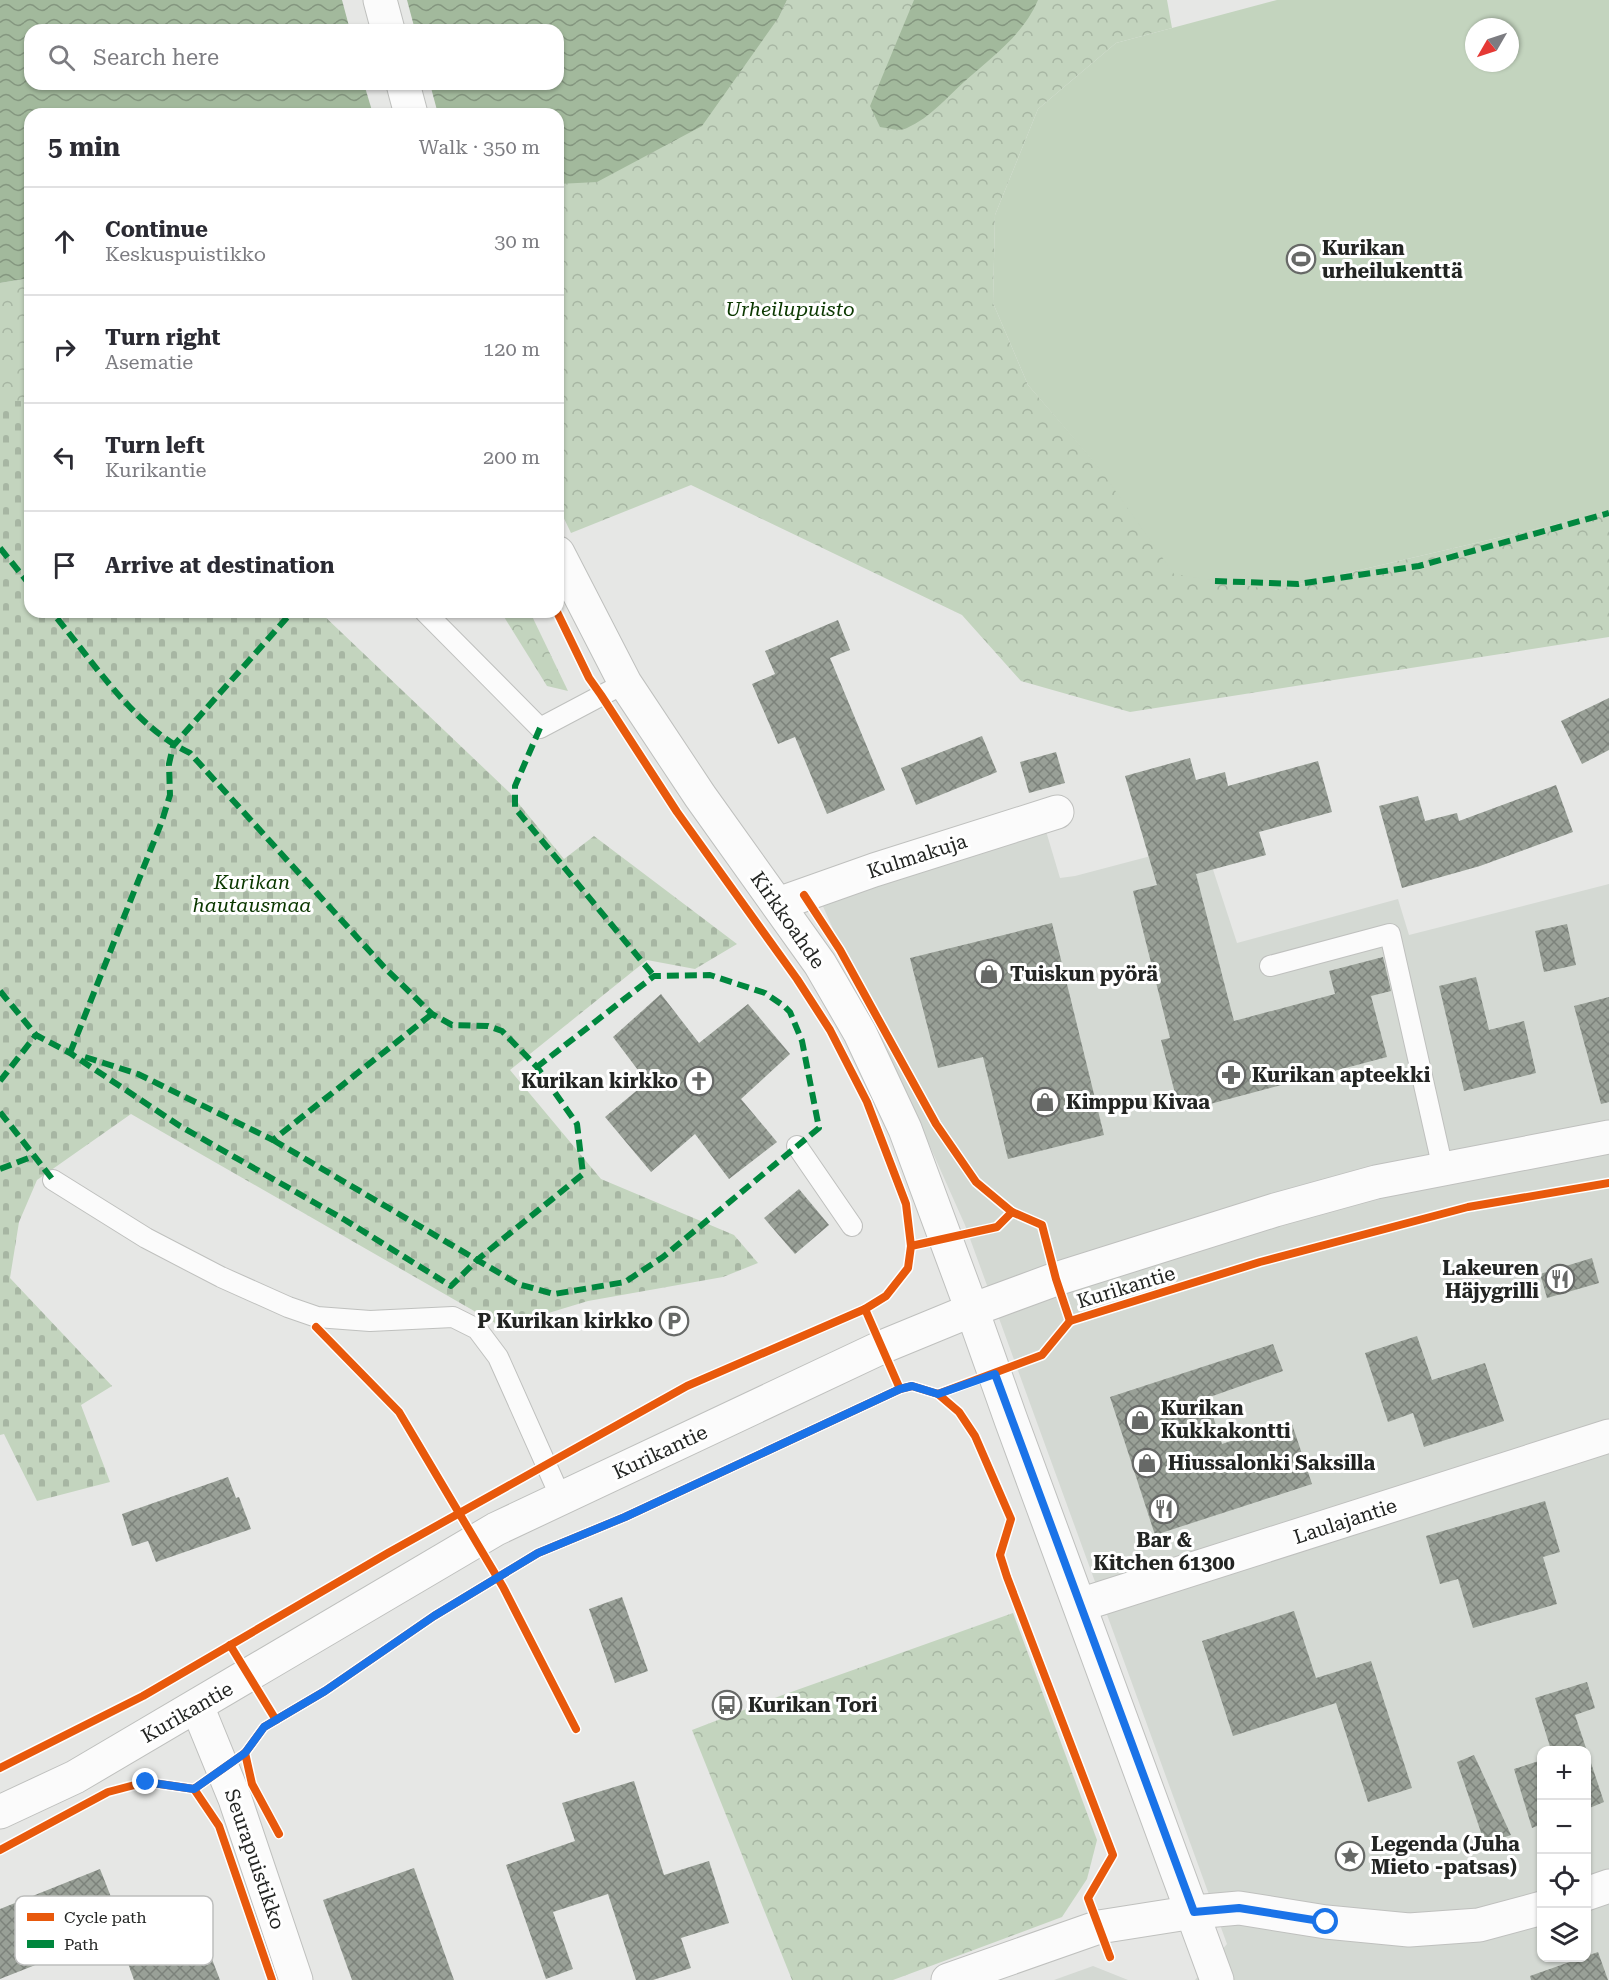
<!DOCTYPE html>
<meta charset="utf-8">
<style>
body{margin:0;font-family:"Roboto Serif",serif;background:#f7f7f7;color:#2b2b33}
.controls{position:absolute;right:18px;bottom:18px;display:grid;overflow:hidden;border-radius:12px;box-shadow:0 2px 4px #0004}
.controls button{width:54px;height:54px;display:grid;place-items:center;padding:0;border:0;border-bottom:2px solid #e1e1e2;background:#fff;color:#2b2b33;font:30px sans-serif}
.compass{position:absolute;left:1465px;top:18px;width:54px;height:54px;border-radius:50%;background:#fff;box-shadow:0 2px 4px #0004;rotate:231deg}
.stop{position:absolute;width:18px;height:18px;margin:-14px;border:4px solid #1a73e8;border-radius:50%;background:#fff}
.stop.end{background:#1a73e8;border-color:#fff;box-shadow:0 2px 6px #0008}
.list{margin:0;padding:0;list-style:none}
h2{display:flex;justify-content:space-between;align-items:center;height:78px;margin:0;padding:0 24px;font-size:26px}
h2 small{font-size:20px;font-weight:400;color:#7c7c81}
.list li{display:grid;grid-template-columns:39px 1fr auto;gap:18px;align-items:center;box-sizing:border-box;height:108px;padding:0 24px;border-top:2px solid #e1e1e2}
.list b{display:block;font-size:22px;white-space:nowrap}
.list p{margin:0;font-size:20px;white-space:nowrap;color:#7c7c81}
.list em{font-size:20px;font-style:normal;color:#7c7c81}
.icon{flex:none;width:33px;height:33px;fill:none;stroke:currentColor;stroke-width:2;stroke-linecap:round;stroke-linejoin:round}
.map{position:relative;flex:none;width:1609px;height:1980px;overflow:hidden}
.search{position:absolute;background:#fff;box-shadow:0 2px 4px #0004;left:24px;top:24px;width:540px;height:66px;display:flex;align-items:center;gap:15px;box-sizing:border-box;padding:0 21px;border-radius:18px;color:#7c7c81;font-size:22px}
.panel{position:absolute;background:#fff;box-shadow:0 2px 4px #0004;left:24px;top:108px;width:540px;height:510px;border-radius:18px}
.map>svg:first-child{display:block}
</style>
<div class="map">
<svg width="1609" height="1980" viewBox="0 0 1609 1980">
<defs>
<pattern id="cemetery-stones" width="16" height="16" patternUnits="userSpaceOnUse" patternTransform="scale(1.5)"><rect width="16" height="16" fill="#c3d4be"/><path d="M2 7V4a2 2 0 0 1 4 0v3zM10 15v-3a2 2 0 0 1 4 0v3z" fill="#a7b6a3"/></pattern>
<pattern id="park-crowns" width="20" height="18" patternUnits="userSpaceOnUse" patternTransform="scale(1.5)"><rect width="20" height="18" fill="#c3d4be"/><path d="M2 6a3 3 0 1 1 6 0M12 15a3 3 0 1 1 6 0" fill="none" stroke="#a7b6a3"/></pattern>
<pattern id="water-waves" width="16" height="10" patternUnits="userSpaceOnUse" patternTransform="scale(1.5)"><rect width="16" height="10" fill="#a2b99c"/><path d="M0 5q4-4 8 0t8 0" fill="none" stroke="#84967f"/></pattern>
<pattern id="building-cross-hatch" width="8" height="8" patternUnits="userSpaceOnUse" patternTransform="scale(1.5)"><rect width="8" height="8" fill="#99a097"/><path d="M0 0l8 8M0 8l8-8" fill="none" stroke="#7c827b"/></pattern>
</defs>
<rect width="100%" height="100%" fill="#e6e7e5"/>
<g fill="#d4d9d3" fill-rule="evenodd">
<path d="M1037,801L1060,878L1075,876L1204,842L1237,943L1398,899L1409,935L1609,884V1980H1195L1227,1944L965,1225L809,875ZM1542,1750H1586V1958H1542Z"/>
<polygon points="1093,1966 1128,1980 1054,1980"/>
</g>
<polygon fill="url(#cemetery-stones)" points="0,401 30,401 30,612 320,612 510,793 564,859 594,836 737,944 695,969 647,960 510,1070 601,1179 734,1235 758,1263 723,1277 588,1301 502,1327 131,1114 37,1180 19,1222 10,1278 112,1386 81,1405 110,1482 37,1501 4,1434 0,1435"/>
<g fill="url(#park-crowns)">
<polygon points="787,0 1167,0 1172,28 1116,43 1038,109 995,215 993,303 1028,385 1100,468 1274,590 1609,512 1609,637 1130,712 1021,681 962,615 691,485 571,533 558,506 558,184 779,17"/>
<polygon points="30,278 30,401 0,401 0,283"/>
<polygon points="501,612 530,612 568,691 547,686"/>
<polygon points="1013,1613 1097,1840 1087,1879 1062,1917 893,1980 792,1980 692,1730 780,1696"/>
</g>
<path fill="#c3d4be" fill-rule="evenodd" d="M1277,0H1609V512L1274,590L1174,574L1100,469L1028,385L993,303L995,215L1038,109L1116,43ZM1474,27H1510V63H1474Z"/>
<g fill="url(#water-waves)" fill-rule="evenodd">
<path d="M0,0H787L779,17L702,126L597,182L558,184V114H30V278L0,283ZM30,30H558V84H30Z"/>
<path d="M914,0H1038C1023,35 993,56 965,81C946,98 931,117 907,128C900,132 888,128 880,127L870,106Z"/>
</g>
<g fill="#e6e7e5">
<polygon points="342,0 407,0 415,30 350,30"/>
<polygon points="364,84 430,84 438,114 373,114"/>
</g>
<g fill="url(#building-cross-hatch)">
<polygon points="838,620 850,650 830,658 885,790 827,814 795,737 778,744 752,684 775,674 765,651"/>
<polygon points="1609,698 1609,750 1582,764 1561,721"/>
<polygon points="982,736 997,772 916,805 901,768"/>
<polygon points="1056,752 1065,783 1029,793 1020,762"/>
<polygon points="1190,758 1196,780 1225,772 1228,786 1318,761 1332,812 1259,832 1266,855 1196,874 1234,1021 1335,994 1329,971 1383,957 1391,991 1371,996 1387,1057 1180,1112 1161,1040 1170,1038 1133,891 1157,885 1125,776"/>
<polygon points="1556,785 1573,832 1480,866 1402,888 1379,806 1418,796 1425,821 1457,813 1459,821"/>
<polygon points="1052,923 1104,1135 1008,1159 983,1057 938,1068 910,958"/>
<polygon points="1567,924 1576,965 1544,972 1535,931"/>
<polygon points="1476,977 1489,1030 1524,1021 1536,1073 1464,1091 1439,986"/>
<polygon points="661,994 699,1043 748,1004 790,1054 741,1099 777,1142 729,1179 695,1134 651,1172 605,1117 647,1082 613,1037"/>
<polygon points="1609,997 1609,1102 1601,1104 1574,1006"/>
<polygon points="799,1189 829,1225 795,1254 764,1218"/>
<polygon points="1592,1258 1599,1283 1547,1298 1540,1274"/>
<polygon points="1417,1336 1432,1380 1485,1363 1504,1421 1424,1447 1413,1413 1388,1422 1365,1353"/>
<polygon points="1273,1344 1283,1371 1207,1398 1222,1444 1291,1421 1312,1484 1155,1535 1110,1397"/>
<polygon points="228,1477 236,1498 239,1497 251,1529 156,1562 148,1541 132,1546 122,1514"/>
<polygon points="1545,1501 1560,1552 1543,1557 1557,1604 1473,1628 1458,1579 1440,1584 1426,1536"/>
<polygon points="622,1597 648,1671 615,1683 589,1609"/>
<polygon points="1294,1611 1316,1678 1371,1661 1412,1788 1368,1802 1336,1703 1233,1736 1202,1641"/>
<polygon points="1587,1682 1595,1708 1575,1715 1604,1802 1587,1809 1587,1750 1551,1750 1535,1698"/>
<polygon points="1474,1755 1511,1835 1485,1844 1457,1762"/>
<polygon points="1542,1760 1542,1824 1532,1828 1514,1769"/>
<polygon points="634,1781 664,1875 709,1861 729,1923 681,1938 691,1968 653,1980 636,1980 608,1894 553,1912 573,1969 546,1979 506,1865 575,1841 562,1803"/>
<polygon points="414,1868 454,1980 352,1980 323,1900"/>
<polygon points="100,1869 124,1930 0,1979 0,1909"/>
<polygon points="200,1928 220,1980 134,1980 125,1955"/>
<polygon points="1598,1952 1608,1980 1531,1980 1530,1976"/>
</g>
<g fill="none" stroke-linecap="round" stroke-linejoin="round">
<g stroke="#bfc0be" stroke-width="22">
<g id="service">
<polyline points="425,612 540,728 625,683"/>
<polyline points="1270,966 1390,934 1443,1169"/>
<polyline points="797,1146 852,1226"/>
<polyline points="53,1180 146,1238 221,1277 288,1307 317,1317 370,1321 453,1317 477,1329 498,1357 561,1498"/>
</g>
</g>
<g stroke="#bfc0be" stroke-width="35">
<g id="minor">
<polyline points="778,904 874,870 1057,812"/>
<polyline points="1080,1605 1609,1436"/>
<polyline points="197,1706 235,1799 296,1980"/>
<polyline points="1586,1894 1609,1886"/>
<polyline points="948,1980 1099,1927 1194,1912 1239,1908 1326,1922 1409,1930 1479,1925 1542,1908"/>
</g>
</g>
<g stroke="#bfc0be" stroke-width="35">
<polyline id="tertiary" points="972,1310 1011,1420 1217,1980"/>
</g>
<g stroke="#bfc0be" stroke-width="35">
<g id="secondary">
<polyline points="380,0 388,30"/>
<polyline points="403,84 411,114"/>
<polyline points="558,553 625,683 700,796 820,964 860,1033 905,1129 972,1310"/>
<polyline points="0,1812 75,1777 496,1529 882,1347 972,1310 1056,1279 1275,1210 1376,1182 1609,1137"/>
</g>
</g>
<use href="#service" stroke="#fbfbfb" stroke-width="20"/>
<use href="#minor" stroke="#fbfbfb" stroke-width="33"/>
<use href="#tertiary" stroke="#fbfbfb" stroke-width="33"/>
<use href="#secondary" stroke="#fbfbfb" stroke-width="33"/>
<g stroke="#00873e" stroke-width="6" stroke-dasharray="12 6" stroke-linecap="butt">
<polyline points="0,548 30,585"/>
<polyline points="1215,581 1298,584 1419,566 1609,513"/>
<polyline points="540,728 515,786 515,808 654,976"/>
<path d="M0,991L36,1035L70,1053L180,1126L345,1220L451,1286L477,1260L583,1174L577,1124L537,1067L502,1031L488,1026L452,1025L432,1014L384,967L190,753C134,727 91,659 52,612"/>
<polyline points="70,1053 162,821 170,795 169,764 173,746 292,612"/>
<polyline points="85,1057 138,1074 273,1140 432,1014"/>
<polyline points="0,1081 36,1035"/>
<polyline points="0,1112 53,1180"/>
<polyline points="273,1140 518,1284 554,1294 625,1282 663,1257 819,1128 802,1041 790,1012 784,1006 765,993 710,975 654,976 537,1067"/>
<polyline points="0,1169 34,1156"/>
</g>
<g stroke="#fff" stroke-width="11">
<g id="cycleway">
<polyline points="557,612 589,678 601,695 677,812 797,979 830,1030 867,1102 906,1204 911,1246"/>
<polyline points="804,895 840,950 936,1124 976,1182 1012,1212 1042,1225 1056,1279 1070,1321"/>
<polyline points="865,1309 900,1389"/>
<polyline points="316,1327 399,1412 503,1587 576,1729"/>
<polyline points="938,1394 959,1412 975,1436 1011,1519 1000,1555 1007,1577 1113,1855 1088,1898 1110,1957"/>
<polyline points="230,1645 276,1720"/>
<polyline points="245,1753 252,1784 279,1834"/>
<polyline points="0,1768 143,1696 388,1553 687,1386 865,1309 886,1296 908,1268 911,1246 997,1227 1012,1212"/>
<polyline points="194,1789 219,1826 272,1980"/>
<polyline points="0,1850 108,1792 146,1782 194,1789 245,1753 264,1727 325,1691 434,1616 538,1553 625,1517 900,1389 912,1386 938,1394 1042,1355 1070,1321 1260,1262 1468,1207 1609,1183"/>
</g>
</g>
<use href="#cycleway" stroke="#e8590c" stroke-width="8"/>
</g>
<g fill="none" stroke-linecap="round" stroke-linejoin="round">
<polyline stroke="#1a73e8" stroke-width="8" points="146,1782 194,1789 245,1753 264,1727 325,1691 434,1616 538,1553 625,1517 900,1389 912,1386 938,1394 995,1374 1194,1912 1239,1908 1326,1922"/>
</g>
<defs>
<g id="stadium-ring" transform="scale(1.5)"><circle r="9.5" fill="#fff" stroke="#676967" stroke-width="1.5"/><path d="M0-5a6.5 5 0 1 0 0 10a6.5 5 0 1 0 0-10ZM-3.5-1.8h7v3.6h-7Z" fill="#676967"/></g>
<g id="shop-ring" transform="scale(1.5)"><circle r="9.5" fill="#fff" stroke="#676967" stroke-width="1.5"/><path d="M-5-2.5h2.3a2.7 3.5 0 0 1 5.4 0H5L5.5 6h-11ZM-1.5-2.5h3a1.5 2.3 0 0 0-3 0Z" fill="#676967"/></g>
<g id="pharmacy-ring" transform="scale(1.5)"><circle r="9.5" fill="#fff" stroke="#676967" stroke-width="1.5"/><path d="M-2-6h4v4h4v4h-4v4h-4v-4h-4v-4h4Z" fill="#676967"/></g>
<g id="church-ring" transform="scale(1.5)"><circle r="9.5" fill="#fff" stroke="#676967" stroke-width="1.5"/><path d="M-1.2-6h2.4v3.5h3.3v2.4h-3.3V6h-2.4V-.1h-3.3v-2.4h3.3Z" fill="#676967"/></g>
<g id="restaurant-ring" transform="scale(1.5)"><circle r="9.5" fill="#fff" stroke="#676967" stroke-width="1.5"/><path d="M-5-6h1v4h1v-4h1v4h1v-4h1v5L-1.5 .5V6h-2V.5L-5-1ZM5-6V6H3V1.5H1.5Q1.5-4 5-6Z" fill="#676967"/></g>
<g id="parking-ring" transform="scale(1.5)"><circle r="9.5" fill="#fff" stroke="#676967" stroke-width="1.5"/><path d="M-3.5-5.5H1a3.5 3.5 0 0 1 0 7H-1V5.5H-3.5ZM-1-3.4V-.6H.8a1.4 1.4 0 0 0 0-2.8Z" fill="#676967"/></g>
<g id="bus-ring" transform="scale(1.5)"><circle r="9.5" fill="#fff" stroke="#676967" stroke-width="1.5"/><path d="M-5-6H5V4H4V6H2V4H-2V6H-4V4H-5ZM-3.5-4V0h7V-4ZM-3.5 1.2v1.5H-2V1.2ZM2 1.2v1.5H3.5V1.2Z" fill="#676967"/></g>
<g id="sight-ring" transform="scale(1.5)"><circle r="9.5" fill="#fff" stroke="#676967" stroke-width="1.5"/><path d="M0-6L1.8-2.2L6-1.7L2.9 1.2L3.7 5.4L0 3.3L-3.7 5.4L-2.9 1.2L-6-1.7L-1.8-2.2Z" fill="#676967"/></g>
</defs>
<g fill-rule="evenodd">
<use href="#stadium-ring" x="1301" y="259"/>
<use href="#shop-ring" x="989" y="974"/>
<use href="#pharmacy-ring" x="1231" y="1075"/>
<use href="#church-ring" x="699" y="1081"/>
<use href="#shop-ring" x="1045" y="1102"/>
<use href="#restaurant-ring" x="1560" y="1279"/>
<use href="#parking-ring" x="674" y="1321"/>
<use href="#shop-ring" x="1140" y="1420"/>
<use href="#shop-ring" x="1147" y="1463"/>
<use href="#restaurant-ring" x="1164" y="1509"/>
<use href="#bus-ring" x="727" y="1705"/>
<use href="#sight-ring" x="1350" y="1856"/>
</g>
<g text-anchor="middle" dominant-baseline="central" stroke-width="6" stroke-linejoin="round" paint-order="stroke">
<g font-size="20" font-weight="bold" fill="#232523" stroke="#fff" text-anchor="start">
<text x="1322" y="248">Kurikan<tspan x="1322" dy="23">urheilukenttä</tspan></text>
<text x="1010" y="974">Tuiskun pyörä</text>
<text x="1252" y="1075">Kurikan apteekki</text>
<text x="678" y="1081" text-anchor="end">Kurikan kirkko</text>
<text x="1066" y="1102">Kimppu Kivaa</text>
<text x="1539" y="1268" text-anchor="end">Lakeuren<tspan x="1539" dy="23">Häjygrilli</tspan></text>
<text x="653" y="1321" text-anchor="end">P Kurikan kirkko</text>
<text x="1161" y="1408">Kurikan<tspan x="1161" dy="23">Kukkakontti</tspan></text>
<text x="1168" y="1463">Hiussalonki Saksilla</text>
<text x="1164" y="1540" text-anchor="middle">Bar &amp;<tspan x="1164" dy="23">Kitchen 61300</tspan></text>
<text x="748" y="1705">Kurikan Tori</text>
<text x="1371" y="1844">Legenda (Juha<tspan x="1371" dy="23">Mieto -patsas)</tspan></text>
</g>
<g font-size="20" font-style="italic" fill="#0b3800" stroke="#fff">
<text x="790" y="309">Urheilupuisto</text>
<text x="252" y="882">Kurikan<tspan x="252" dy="23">hautausmaa</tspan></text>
</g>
<g font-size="20" fill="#232523" stroke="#fff">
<text transform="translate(917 856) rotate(-18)">Kulmakuja</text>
<text transform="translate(788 920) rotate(55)">Kirkkoahde</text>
<text transform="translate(1126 1287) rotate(-17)">Kurikantie</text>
<text transform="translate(660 1452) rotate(-25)">Kurikantie</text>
<text transform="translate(1345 1521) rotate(-18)">Laulajantie</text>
<text transform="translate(187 1712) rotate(-30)">Kurikantie</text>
<text transform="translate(255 1859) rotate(71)">Seurapuistikko</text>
</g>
</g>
<rect x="15" y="1896" width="198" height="69" rx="9" fill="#fff" stroke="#bdbebd" stroke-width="1.5"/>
<rect x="27" y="1913" width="27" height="8" fill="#e8590c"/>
<rect x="27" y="1940" width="27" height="8" fill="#00873e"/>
<g font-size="16" fill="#232523">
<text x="64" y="1923">Cycle path</text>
<text x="64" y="1950">Path</text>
</g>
</svg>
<div class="controls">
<button>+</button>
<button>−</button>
<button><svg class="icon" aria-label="locate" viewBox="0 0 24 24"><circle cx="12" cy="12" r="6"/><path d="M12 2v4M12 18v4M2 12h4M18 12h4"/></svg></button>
<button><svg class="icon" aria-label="layers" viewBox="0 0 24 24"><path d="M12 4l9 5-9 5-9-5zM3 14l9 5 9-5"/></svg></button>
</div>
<svg class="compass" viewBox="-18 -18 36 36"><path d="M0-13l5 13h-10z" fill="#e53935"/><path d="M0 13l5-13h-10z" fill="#7c7c81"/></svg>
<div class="stop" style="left:1326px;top:1922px"></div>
<div class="stop end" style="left:146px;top:1782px"></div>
<div class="search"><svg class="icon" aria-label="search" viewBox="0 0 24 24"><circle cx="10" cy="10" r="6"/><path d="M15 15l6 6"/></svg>Search here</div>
<section class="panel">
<h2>5 min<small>Walk · 350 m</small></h2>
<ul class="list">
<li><svg class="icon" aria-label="ahead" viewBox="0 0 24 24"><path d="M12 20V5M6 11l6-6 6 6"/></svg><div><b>Continue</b><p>Keskuspuistikko</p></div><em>30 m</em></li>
<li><svg class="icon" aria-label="right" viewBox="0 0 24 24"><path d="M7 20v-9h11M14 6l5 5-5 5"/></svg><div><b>Turn right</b><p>Asematie</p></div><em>120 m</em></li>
<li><svg class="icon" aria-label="left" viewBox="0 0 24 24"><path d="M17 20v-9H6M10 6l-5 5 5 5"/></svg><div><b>Turn left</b><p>Kurikantie</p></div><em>200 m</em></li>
<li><svg class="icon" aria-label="arrive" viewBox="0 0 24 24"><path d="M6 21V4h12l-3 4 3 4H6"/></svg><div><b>Arrive at destination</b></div></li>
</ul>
</section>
</div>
